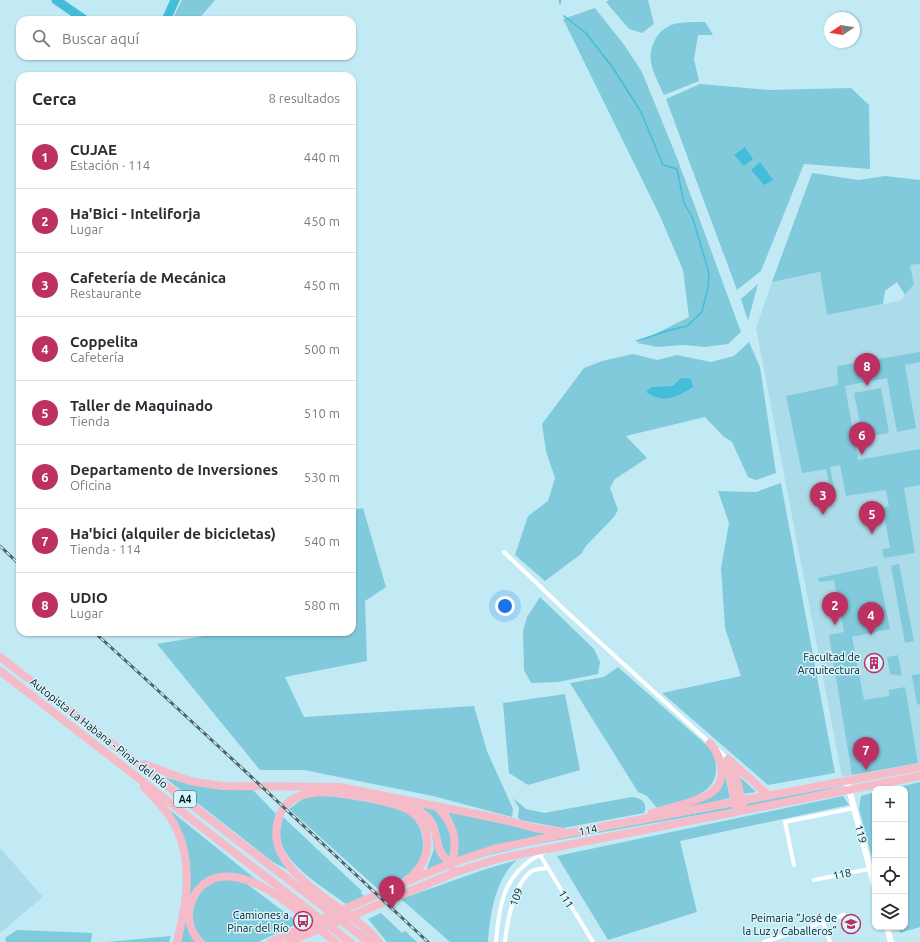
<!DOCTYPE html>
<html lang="es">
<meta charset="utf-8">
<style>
body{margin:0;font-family:Ubuntu,sans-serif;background:#f2f2f3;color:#2b2b33}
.controls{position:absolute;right:12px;bottom:12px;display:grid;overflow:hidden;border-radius:8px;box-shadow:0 1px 3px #0004}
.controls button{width:36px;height:36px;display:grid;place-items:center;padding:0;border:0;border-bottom:1px solid #e1e1e2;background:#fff;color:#2b2b33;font:20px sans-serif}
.compass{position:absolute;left:824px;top:12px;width:36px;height:36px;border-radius:50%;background:#fff;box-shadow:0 1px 3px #0004;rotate:258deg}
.you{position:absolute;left:505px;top:606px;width:14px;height:14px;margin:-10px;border:3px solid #fff;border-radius:50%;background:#1a73e8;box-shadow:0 0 0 6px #1a73e833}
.badge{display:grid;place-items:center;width:26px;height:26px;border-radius:50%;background:#bd3062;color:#fff;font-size:13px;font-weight:700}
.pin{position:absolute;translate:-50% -33px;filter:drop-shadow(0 1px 2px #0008)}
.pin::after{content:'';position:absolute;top:21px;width:14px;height:12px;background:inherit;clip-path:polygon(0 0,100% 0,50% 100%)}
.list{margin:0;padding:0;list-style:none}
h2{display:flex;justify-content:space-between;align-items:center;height:52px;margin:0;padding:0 16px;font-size:17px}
h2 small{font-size:13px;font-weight:400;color:#7c7c81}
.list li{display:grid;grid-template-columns:26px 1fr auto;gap:12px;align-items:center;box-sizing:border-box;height:64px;padding:0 16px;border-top:1px solid #e1e1e2}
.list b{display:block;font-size:15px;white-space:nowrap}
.list p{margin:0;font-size:13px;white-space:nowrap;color:#7c7c81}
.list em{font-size:13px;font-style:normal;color:#7c7c81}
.icon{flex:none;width:22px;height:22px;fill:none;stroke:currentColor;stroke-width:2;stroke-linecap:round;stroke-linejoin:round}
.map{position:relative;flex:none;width:920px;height:942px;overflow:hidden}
.search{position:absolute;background:#fff;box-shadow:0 1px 3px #0004;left:16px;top:16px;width:340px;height:44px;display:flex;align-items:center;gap:10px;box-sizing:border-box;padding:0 14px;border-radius:12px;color:#7c7c81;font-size:15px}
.panel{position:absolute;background:#fff;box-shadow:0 1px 3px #0004;left:16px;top:72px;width:340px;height:564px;border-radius:12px}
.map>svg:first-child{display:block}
</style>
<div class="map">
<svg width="920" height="942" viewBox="0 0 920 942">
<rect width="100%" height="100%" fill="#c2eaf5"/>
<g fill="#acdce9">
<polygon points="920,264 920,762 842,777 756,328 772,282 820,272 827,315 900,301 914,284 910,265"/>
<polygon points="0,848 43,897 0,933"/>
</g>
<g fill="#81cadc">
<polygon points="182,0 215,0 198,20 172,20"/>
<polygon points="609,0 648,0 654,24 642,33 629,29 606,2"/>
<polygon points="595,8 625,46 642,72 677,158 741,332 728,344 705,347 684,345 658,347 637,343 689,317 683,270 660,216 563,19"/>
<path d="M705,22L713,35H698L694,59L699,81L664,95C656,76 644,60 655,40C659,32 665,27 674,24C683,22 695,22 705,22Z"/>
<polygon points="700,84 769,90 851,88 869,105 870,169 804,164 761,271 737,290 666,99"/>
<polygon points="812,173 859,180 885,176 920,180 920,264 910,265 914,284 905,295 897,282 885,291 883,304 827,315 820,272 772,282"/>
<polygon points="758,284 748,321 741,299"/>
<polygon points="749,342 760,367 776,473 756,480 748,477 732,442 723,436 705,417 626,436 647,458 615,479 610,488 618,510 614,517 586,546 581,554 545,581 515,555 528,516 548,501 555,478 546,451 542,424 584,368 602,361 633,354 657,360 677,355 711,362 734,356"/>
<polygon points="920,352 920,362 905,365 916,428 897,432 887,378 845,386 858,460 920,449 920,485 904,488 915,553 884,558 882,549 890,548 883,508 889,506 886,490 846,496 840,465 830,467 836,498 832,499 826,469 802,473 786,396 838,385 837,366"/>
<polygon points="881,388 889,433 863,437 854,393"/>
<polygon points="781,483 835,773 768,785 662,693 741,676 725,628 721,568 729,523 718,491 756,492"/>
<polygon points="363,508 386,587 365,601 367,661 285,677 304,717 474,706 487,751 513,809 512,817 433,796 304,770 260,770 157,644 227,632 352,632 352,510"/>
<polygon points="899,564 914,641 905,643 891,566"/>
<polygon points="877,566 890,629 852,637 864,700 889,696 889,690 905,687 918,763 852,775 829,635 844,632 834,580 819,582 818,578"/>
<polygon points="540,597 594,649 600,662 598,674 558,682 531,683 524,670 523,631 527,617"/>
<polygon points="898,655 902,676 890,674 887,657"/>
<path d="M618,667L712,750C729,795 689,798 657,808L647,796L638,792L570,683L604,677Z"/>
<polygon points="920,674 920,704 917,705 912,675"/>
<polygon points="565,694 580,770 528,785 509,773 503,703"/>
<polygon points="725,775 730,798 681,809 705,799"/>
<polygon points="739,776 756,792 743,794"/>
<path d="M164,777C197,787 217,790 252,789L276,814C268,840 278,851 291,872L273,862Z"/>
<polygon points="920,782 920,927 900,933 898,927 905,927 905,789 890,789"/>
<polygon points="841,786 844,786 765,803 531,845 461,862 516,847"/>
<polygon points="875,792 875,869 859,809 861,796"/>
<path d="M316,795C335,796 393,804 408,814C416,819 421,828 422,836C429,868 403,879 379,890L289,809L301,800Z"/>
<polygon points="843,796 849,805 680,841 697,912 608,940 557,856"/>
<path d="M632,797C642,798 648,803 644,813L563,828L520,820L518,817L519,808L513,798L526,809L544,813Z"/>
<path d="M416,805L434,809L444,818L452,841L449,858C432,837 448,820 416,805Z"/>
<polygon points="166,807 258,881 235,873 221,874 189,899 197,942 180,942 190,875"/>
<path d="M448,812L550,834L457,858C458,840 457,828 448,812Z"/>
<path d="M283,817L362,891L361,893L364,896L346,904C325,888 278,862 280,832C280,827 282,822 283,817Z"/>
<polygon points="432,834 444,862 426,871 434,849"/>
<path d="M517,860C495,879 490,914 488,942H450L401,899L483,870Z"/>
<path d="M229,879L247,884L299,923L258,942H205C185,925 191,893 214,882C218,880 225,880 229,879Z"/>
<polygon points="381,913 402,933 405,931 417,942 387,942 368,919"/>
<polygon points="17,930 92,933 91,942 6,942 5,938"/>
<polygon points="171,936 169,942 107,942"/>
</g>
<g fill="#43bdd8">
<polygon points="745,147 753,159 744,166 734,155"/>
<polygon points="760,162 773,180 764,185 751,170"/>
<path d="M681,378L691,379L693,387C675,398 665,404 646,392L651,387L673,386Z"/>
</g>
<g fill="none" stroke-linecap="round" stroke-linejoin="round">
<g stroke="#43bdd8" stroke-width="1.5">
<polyline points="560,0 560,3"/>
<polyline points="564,16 586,33 613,68 641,112 663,165 677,169 684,203 693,219 709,273 708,287 702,312 687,326 670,330 637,341"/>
</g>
<g stroke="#43bdd8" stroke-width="9">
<polyline points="56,0 85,20"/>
<polyline points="166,20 175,0"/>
</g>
<g stroke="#fff" stroke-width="4">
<polyline points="504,552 570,615 711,744"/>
<polyline points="718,750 728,759"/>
<polyline points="540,855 593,942"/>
<polyline points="794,865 785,822 854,808"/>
<polyline points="814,880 869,869"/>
<polyline points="823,922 830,942"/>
<path d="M496,942C499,901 505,871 545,852"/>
<path d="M505,942C507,922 514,883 532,871C536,869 543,869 547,868"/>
<polyline points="764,942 844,915"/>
</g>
<g stroke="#fff" stroke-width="6">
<polyline points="847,781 875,888"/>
<polyline points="887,927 891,942"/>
</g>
<g stroke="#f6bbc8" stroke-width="8">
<polyline points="0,657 369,942"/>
<polyline points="0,671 350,942"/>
<polyline points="728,759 768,795"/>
<polyline points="729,761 737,780 743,805"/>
<polyline points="144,764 190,781 222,786 340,787 501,819 535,828 562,832"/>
<polyline points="728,765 736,807"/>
<path d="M144,787C155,799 169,812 176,828C194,863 186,905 177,942"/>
<path d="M408,806C451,821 425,853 454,863"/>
<path d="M436,806C454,823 459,841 451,866"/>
<path d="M652,813C669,808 697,802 711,793C729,780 721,756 710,743"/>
<path d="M200,942C190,931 186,917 191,903C194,893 201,885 210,880C251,862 305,918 335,942"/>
<polyline points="271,942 405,882 452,863 494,849 569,833 920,767"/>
<polyline points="289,942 456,872 501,858 920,776"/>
<path d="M379,942C354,911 299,890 281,853C276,843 275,832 278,821C287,780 344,793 373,799C386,802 402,804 413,813C435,831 430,861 410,878"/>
</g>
<g stroke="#4b6369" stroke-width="3">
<g id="rail">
<polyline points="0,546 20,565"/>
<path d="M94,632C207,734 317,839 428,942"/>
</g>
</g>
<use href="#rail" stroke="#d6f6fe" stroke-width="1.5" stroke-dasharray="4.5" stroke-linecap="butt"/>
</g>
<defs>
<g id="building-ring" transform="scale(1)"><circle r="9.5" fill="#d6f6fe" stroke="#bd3062" stroke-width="1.5"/><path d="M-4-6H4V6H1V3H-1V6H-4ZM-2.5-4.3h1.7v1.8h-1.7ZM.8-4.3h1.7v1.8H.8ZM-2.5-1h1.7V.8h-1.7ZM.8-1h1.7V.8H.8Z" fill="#bd3062"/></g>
<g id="bus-ring" transform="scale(1)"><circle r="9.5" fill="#d6f6fe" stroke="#bd3062" stroke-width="1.5"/><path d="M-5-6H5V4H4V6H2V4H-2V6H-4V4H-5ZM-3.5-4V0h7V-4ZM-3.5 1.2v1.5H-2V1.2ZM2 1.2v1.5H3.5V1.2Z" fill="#bd3062"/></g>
<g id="school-ring" transform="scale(1)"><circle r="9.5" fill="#d6f6fe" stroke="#bd3062" stroke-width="1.5"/><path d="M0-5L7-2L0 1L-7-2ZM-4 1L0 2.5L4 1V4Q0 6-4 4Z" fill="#bd3062"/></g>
</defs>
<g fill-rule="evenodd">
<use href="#building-ring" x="874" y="663"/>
<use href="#bus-ring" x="303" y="921"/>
<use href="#school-ring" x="851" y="924"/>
</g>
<g text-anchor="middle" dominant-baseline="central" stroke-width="3" stroke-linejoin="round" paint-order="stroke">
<rect fill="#d6f6fe" stroke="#475b60" stroke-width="1" x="174" y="791" width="22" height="16" rx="3"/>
<g font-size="10" font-weight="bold" fill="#0a191d">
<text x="185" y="799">A4</text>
</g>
<g font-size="11" fill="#0a191d" stroke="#d6f6fe" text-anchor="end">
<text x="860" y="657">Facultad de<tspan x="860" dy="13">Arquitectura</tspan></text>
<text x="289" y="915">Camiones a<tspan x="289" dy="13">Pinar del Río</tspan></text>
<text x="837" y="918">Peimaria “José de<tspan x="837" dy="13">la Luz y Caballeros”</tspan></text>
</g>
<g font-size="11" fill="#0a191d" stroke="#d6f6fe">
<text transform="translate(99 733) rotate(38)">Autopista La Habana - Pinar del Río</text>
<text transform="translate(588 830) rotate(-11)">114</text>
<text transform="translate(861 834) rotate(75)">119</text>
<text transform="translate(842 874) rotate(-12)">118</text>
<text transform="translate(516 897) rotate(-70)">109</text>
<text transform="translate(566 899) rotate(59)">111</text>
</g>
</g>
</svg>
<div class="controls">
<button>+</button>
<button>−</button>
<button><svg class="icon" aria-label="locate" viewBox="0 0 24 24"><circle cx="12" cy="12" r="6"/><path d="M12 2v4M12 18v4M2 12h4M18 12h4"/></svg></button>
<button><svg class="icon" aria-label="layers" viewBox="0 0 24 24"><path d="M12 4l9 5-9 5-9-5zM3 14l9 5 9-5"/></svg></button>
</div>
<svg class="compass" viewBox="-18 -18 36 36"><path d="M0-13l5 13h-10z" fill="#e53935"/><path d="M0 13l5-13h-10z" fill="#7c7c81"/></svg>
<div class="you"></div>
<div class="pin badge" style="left:392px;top:909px">1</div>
<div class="pin badge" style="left:835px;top:625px">2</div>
<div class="pin badge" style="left:823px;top:515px">3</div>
<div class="pin badge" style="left:871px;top:635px">4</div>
<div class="pin badge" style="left:872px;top:534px">5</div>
<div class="pin badge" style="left:862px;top:455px">6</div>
<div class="pin badge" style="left:866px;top:770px">7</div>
<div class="pin badge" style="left:867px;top:386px">8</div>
<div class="search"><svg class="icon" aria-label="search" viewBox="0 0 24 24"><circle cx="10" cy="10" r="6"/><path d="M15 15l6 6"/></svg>Buscar aquí</div>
<section class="panel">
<h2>Cerca<small>8 resultados</small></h2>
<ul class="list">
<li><span class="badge">1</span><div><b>CUJAE</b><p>Estación · 114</p></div><em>440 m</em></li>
<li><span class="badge">2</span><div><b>Ha'Bici - Inteliforja</b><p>Lugar</p></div><em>450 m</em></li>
<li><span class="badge">3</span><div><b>Cafetería de Mecánica</b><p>Restaurante</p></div><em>450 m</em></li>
<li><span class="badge">4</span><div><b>Coppelita</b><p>Cafetería</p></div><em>500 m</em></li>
<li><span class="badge">5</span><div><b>Taller de Maquinado</b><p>Tienda</p></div><em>510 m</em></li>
<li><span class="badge">6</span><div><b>Departamento de Inversiones</b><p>Oficina</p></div><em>530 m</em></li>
<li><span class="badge">7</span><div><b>Ha'bici (alquiler de bicicletas)</b><p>Tienda · 114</p></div><em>540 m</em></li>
<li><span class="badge">8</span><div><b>UDIO</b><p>Lugar</p></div><em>580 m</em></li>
</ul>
</section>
</div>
